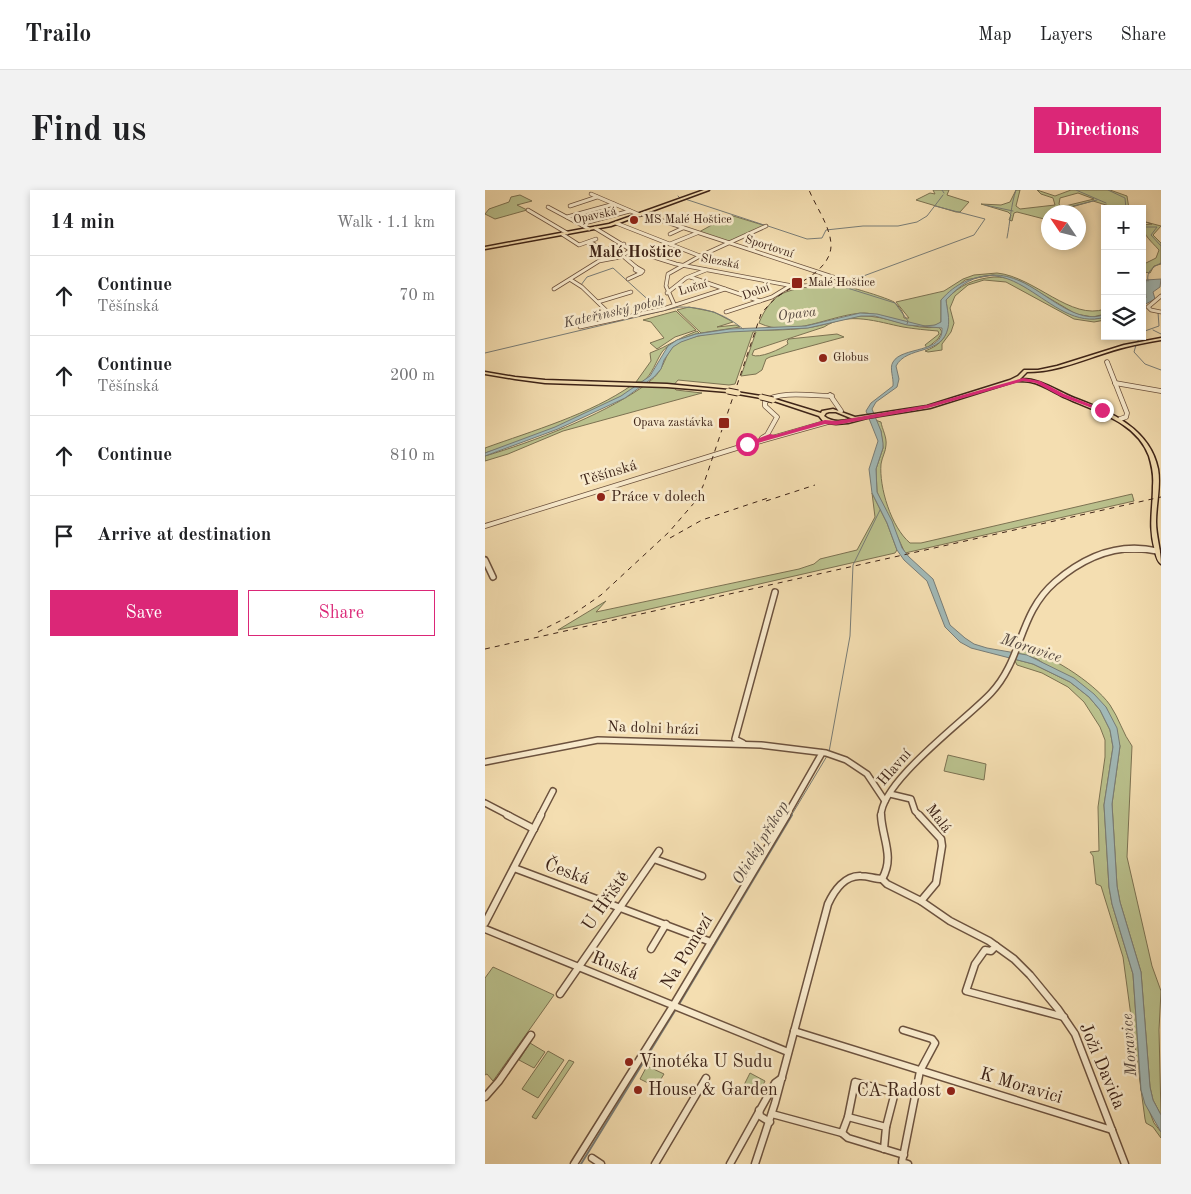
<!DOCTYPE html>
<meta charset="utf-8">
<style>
body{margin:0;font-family:"Old Standard TT",serif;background:#f2f2f2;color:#202124}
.controls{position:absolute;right:15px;top:15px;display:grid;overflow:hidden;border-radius:0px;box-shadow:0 2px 8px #0003}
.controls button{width:45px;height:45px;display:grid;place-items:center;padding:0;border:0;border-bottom:1px solid #e0e0e0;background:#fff;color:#202124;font:25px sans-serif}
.compass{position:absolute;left:556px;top:15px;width:45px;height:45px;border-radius:50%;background:#fff;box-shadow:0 2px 8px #0003;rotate:305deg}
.stop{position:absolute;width:15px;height:15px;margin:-11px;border:4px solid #db2777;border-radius:50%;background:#fff}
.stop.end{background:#db2777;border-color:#fff;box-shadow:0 1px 5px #0008}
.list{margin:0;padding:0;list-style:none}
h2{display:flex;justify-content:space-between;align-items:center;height:65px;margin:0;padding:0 20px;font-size:21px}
h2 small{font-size:16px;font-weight:400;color:#757577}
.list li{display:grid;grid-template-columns:32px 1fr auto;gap:15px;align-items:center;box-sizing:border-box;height:80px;padding:0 20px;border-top:1px solid #e0e0e0}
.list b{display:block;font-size:19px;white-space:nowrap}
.list p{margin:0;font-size:16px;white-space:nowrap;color:#757577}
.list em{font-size:16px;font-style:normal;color:#757577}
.actions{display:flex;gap:10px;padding:15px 20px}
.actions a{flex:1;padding:11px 0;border:1px solid #db2777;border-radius:0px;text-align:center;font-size:18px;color:#db2777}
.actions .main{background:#db2777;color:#fff}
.icon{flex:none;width:28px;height:28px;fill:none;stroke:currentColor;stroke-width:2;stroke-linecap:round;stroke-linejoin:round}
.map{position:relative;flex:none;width:676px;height:974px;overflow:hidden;border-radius:0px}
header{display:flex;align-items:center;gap:30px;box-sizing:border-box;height:70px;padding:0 25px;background:#fff;border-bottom:1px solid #e0e0e0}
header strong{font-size:24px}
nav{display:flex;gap:28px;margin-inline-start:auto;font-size:18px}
.intro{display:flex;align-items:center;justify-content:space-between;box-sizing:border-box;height:120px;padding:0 30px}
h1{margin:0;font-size:35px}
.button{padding:12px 22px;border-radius:0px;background:#db2777;color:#fff;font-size:18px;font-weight:700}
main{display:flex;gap:30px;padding:0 30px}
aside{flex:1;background:#fff;border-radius:0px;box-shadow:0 2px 8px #0003}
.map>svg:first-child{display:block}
</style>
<header>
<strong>Trailo</strong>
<nav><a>Map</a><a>Layers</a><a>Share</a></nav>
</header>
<div class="intro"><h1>Find us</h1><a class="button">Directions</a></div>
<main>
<aside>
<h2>14 min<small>Walk · 1.1 km</small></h2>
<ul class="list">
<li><svg class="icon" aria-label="ahead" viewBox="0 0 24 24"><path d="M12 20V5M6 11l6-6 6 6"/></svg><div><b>Continue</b><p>Těšínská</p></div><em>70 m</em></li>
<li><svg class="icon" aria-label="ahead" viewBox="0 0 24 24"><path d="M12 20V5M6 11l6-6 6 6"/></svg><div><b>Continue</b><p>Těšínská</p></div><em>200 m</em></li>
<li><svg class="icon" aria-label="ahead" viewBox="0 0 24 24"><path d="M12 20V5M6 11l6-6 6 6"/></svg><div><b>Continue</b></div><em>810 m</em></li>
<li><svg class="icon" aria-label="arrive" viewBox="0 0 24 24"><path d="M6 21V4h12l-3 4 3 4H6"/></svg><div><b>Arrive at destination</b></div></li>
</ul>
<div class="actions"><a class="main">Save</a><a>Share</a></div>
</aside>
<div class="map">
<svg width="676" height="974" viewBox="0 0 676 974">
<rect width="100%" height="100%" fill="#f4deb1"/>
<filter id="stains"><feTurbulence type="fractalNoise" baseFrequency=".004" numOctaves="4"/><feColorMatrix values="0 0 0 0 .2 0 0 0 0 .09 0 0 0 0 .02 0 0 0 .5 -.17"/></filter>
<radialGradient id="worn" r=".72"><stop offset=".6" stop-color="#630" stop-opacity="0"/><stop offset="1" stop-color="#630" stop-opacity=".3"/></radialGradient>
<g fill="#bac18d" stroke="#7c7252" fill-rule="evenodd">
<polygon points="448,0 464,0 462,5 484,12 475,22 471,22 431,10 445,3 450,4"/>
<path d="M531,0H535L531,16L535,19L570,15L568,8L556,4L552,0L570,6L586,0H625L642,6L644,19H634L608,11L583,18L580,20L581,22H564L563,30L532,22L529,23L527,31L524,30L526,25L523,22L496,14L516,15L525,12ZM593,3L609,9L576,17L574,14L575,8Z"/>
<polygon points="35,5 47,11 32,15 42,20 10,29 0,24 4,19 24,12 26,7"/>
<polygon points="245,25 281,36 245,52 214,42"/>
<path d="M657,31L676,36L668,45L676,53V74L669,76L665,83L659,82L658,89L657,75L671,68L674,60C666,51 659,46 657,35L667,34Z"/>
<path d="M512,83C550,87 586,131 620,119V124L608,127L591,124L535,91L508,85L480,90L456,110V132C442,145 398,123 379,123C346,124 307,149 274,133C278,122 288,106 301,102C318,96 339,94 358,96C367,97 402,108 409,112C414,116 419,123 419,128H424L411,112L459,101L478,89L489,85Z"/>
<path d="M509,87C517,87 524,88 532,92C558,104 588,137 620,127V130L609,132L589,129L521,92L499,90L483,95L470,106L465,118L469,133L466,142L457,154V160L443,162L440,161C467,151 464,134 461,110C474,95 489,89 509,87Z"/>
<polygon points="204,117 229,122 248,132 232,137 251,135 255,137 216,143 192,120"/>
<polygon points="191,121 211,140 190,147 172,159 165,153 179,148 166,132 158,130"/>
<path d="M376,126C403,125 427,141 454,137L457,142L453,149L442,158L440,155L454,144L453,141C441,140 430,139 418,137C393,132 363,121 339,137L269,160L267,165C274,169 296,159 303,154L302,151L304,149L352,144L359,147L285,167L281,169L277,180L271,184L256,186L271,142H268L250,194L244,195L193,190L188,196L191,200L217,203L78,241L23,264L0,271V266C48,252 115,226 156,198C163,193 171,187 175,180C182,169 182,157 197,151C236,136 280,143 321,138C339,136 357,128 376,126Z"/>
<path d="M212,141L214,143C201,147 183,153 177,162C170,173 168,183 158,192H151L166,171L165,163C182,157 195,147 212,141Z"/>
<path d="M147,195L154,196C107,225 53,247 0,263V258C47,241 106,224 147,195Z"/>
<path d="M390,230L396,232C397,239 402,247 401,255C401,261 397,267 396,274C394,297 406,337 425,353H436L647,304L649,311L420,363L392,302L391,279L398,258L396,241Z"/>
<polygon points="387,303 402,333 412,360 410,363 73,440 121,411 111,422 314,379 329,374 335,369 372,360 390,327"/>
<path d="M534,457C561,462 609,492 625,515C634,528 638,544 647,556L642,667L667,776L676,801L674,840L676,925L668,910L665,897L656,782L635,712L632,696L627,614L635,556L621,517L552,469L532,463Z"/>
<polygon points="529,469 548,474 585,492 604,507 615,520 625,540 628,557 619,615 624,697 627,714 648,784 656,900 669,933 676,942 676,948 668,937 661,933 660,929 638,767 616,696 611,694 608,666 605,662 614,661 613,617 620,567 620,550 615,537 599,512 583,497 557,483 532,475"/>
<polygon points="463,565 501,574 499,590 459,581"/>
<polygon points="8,777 69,805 8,891 2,884 0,885 0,788"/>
<polygon points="45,853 60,862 49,878 34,870"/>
<polygon points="63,861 79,870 53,908 37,899"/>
<polygon points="84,870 89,872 51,929 47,927"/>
<polygon points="162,876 179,884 171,897 155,889"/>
<polygon points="265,883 280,891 272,907 257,899"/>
</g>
<g fill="#a1b9b7" stroke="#797d77">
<path d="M508,85C518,85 526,87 535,91C559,101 593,137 620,124V127C563,145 524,40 461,110C462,119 465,129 463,138C457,166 422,155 411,176L414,189L412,197L391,212L387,219L396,241L398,253V258L391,279L392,302L407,331L417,358L424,367L448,389L465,435L480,448L489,454L502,458L542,465L589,488L609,504L621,517L632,538L635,556L627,614L632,696L635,712L656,782L665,897L668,910L676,925V942L660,914L656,900L648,784L627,714L624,697L619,615L628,557L625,540L615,520L604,507L585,492L548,474L486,458L475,452L460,437L442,391L419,370L412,360L402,333L387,303L384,279L393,251L381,221L386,213L408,196C409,188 404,178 408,172C417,156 459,164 457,138L422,135L390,126H376L323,138L245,142L213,146L196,152L188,157L179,170L176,179L169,187L140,208L73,239L0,266V263L70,237L136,206L165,186L183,156L192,150L211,144L245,139L321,136L375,123L392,124L440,136L450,135L456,132V110C471,93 486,87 508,85Z"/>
<polygon points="676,89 675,97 668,102 670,109 657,116 657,111 661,108 660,97 661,90"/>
</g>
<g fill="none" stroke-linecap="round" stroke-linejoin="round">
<g stroke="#797d77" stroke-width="1">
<polyline points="457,0 459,3"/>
<polyline points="591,0 621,13"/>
<polyline points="623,0 640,8 641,19"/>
<polyline points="193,6 195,8"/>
<polyline points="200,9 279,35"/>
<polyline points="500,15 528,21"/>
<polyline points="576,19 612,10"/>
<polyline points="283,36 322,49 337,48 341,40 378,36 413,36 432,32 442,26 458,5"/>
<polyline points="657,37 672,37 666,45 676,56"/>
<path d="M522,48C525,33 526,14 531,0"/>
<polyline points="365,91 489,45 500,29 450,16"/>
<path d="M663,91C661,81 668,77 676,73"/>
<polyline points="96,95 102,87 128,78 169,115 178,118"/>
<polyline points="359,97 410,113 423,131 422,134"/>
<polyline points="668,140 676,144"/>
<polyline points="657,142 674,136 673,122"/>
<polyline points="653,151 654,146"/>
<polyline points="651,155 649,162 660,174 676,180"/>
<path d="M0,163L194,117C218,117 239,123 258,139"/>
<polyline points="344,562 365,446 368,375 395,320"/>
<polyline points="306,626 342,566"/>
</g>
<g stroke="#797d77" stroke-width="2">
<polyline points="193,816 307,625"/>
<polyline points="96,974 191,819"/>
</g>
<g stroke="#6c523e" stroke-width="4.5">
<g id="minor-far3">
<polyline points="106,4 155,25"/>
<polyline points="85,16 112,7"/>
<polyline points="63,17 104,39"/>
<polyline points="43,20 82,43"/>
<polyline points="157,24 363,92"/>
<polyline points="82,27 129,14"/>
<polyline points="131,33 215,66"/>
<polyline points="96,34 145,21"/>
<polyline points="110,38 146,60 191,74 308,96 355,95 363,92"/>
<polyline points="77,44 94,55 111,49"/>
<polyline points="185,44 198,38"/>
<polyline points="104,52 121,60 139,54"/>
<polyline points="185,54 212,43"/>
<polyline points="138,66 151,77"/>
<polygon points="151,77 158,81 156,83 150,80"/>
<polyline points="205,87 275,111"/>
<polyline points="143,89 156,83"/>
<polyline points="86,90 97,97 130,129"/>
<polyline points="69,99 114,71 135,67 146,60"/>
<polyline points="182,103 201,88 221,80"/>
<polyline points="676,106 663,117 666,120 676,122"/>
<polyline points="113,112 146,102"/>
<polyline points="189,114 181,96 183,84 215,66 281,36"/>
<polyline points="241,122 287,107 305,96"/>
<polyline points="95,137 178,119 240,99"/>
</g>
</g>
<g stroke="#6c523e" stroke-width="5.5">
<g id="minor-far2">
<polyline points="622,172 642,223 641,227 635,229"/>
<polyline points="630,193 676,201"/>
<polyline points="345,205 356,221"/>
<path d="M277,248L282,245L292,227L280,216V212C292,200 330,206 347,206"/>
<polyline points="0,336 255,257 343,232"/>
<polyline points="634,360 667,360"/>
</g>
</g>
<g stroke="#6c523e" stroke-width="8">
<g id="minor-far1">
<polyline points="0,370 8,387"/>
<polyline points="258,553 250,549 290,402"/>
<polyline points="0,572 113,550 276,555 341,563 361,570 382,584 400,611"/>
<polyline points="405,604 426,609 430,621 435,626"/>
<polyline points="0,613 25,626"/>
<polyline points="55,626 68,601"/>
<polyline points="301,626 337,563"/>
<path d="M396,626C396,591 482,529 506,503C538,469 533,424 570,392C599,367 633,352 672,361"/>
</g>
</g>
<g stroke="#6c523e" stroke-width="9">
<g id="minor">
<polyline points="22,625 49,639"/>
<path d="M396,625C397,648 410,667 397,689"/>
<polyline points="434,625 456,649 457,656 451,693 436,711"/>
<polyline points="169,669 217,686"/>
<polyline points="29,678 226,752"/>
<polyline points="397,689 402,694 436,711 465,731 504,751 529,769 545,785 573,819 590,844 640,974"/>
<polyline points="0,733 56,625"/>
<polyline points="0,739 303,862"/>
<polyline points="511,756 506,761 500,760 490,774 481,801 579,827"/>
<polyline points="166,759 181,734"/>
<polyline points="75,804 174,661"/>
<polyline points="418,840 447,849 450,853 435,881 417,972 423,974"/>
<polyline points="309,841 627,940"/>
<polyline points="0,907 14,891 46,845"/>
<polyline points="274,920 275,926 285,932"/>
<polyline points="287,924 357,943 363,927 370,892 404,901 409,906 401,937"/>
<polyline points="363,927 401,937 399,959"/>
<polyline points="357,943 363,948 419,965"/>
<polyline points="107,968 116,974"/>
<polyline points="89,974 188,816 302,625"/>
<polyline points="170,974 221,888"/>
<polyline points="245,974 290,893 297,888"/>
<path d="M270,974L290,913L343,714C349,701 360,685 376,686C383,686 390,689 397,689"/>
</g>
</g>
<g stroke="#3e2418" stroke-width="3">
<g id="major">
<polygon points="219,0 224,0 126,36 0,59 0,57 124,34"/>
<path d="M676,148V150C664,152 653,154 641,157C608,165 577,182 542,182L535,189C556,188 573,202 592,209C626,222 665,239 673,279C676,296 671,314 671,332C671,346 676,360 676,374C672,371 671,366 670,361C663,336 668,320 668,296C669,285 667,276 664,266C651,231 611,222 581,208C570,203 559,195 546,192C541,191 536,191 531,191L445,218L382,228L363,233L351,234L343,233L338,231L334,226L286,210L290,209L336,223L337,221L348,219L370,227L442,216L525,190L533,186L539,180H553L572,176L639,155ZM344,222H351L368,229C358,231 347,233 339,226L341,223Z"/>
<polygon points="0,182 30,187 60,190 182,194 243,200 245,201 243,202 182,197 60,193 30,189 0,184"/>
<polygon points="251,202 276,206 278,207 276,208 253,204 251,204"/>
</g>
</g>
<use href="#minor-far3" stroke="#f8eacc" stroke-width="3"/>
<use href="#minor-far2" stroke="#f8eacc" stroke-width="4"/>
<use href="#minor-far1" stroke="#f8eacc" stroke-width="5"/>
<use href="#minor" stroke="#f8eacc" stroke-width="6"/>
<use href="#major" fill="#f4deb1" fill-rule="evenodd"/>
<g stroke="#3e2418" stroke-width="1" stroke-dasharray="5 5" stroke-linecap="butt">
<polyline points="281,311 330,295"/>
<polyline points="185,348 217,330 286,307"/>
<path d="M53,442L87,425L116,405L184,342L209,313L218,296L276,124C281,118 286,112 292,107C310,94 347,81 346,54C345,36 331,17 324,0"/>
<polyline points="0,459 676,307"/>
</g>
<g stroke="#3e2418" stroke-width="7" stroke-linecap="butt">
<g id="major-bridge">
<polyline points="243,201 253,203"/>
<polyline points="276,207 288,210"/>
</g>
</g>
<use href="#major-bridge" stroke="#f4deb1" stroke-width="5"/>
</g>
<polygon fill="#db2777" points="538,188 555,191 579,204 620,220 615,221 575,206 551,193 538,191 443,218 351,235 340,234 262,256 259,254 285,244 290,245 340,230 351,231 442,215"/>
<g fill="#8f2418" stroke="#f8eacc" stroke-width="2">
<circle cx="149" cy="30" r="5"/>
<rect x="306" y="87" width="12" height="12" rx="2.5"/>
<circle cx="338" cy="168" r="5"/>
<rect x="233" y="227" width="12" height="12" rx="2.5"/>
<circle cx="116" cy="307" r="5"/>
<circle cx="144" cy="872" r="5"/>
<circle cx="153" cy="900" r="5"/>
<circle cx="466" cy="901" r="5"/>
</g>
<g text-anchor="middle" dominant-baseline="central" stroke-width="5" stroke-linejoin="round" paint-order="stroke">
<g font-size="12" fill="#3e2418" stroke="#f8eacc">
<text transform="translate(110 26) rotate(-12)">Opavská</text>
<text transform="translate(284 57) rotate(18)">Sportovní</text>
<text transform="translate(235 72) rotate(11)">Slezská</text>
<text transform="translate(208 98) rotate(-17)">Luční</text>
<text transform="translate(271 102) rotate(-21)">Dolní</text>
</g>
<g font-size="12" fill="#3e2418" stroke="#f8eacc" text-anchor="start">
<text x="159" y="30">MS Malé Hoštice</text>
<text x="323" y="93">Malé Hoštice</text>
<text x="348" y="168">Globus</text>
<text x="228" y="233" text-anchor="end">Opava zastávka</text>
</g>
<g font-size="14" font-style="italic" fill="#574940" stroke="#f8eacc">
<text transform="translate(129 122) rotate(-13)">Kateřinský potok</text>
<text transform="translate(312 124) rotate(-7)">Opava</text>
</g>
<g font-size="15" fill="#3e2418" stroke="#f8eacc">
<text transform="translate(124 284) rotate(-17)">Těšínská</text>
<text transform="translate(168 539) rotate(2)">Na dolni hrázi</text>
<text transform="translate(410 578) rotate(-49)">Hlavní</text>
<text transform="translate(453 629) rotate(52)">Malá</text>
</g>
<g font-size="15" fill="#3e2418" stroke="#f8eacc" text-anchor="start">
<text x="126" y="307">Práce v dolech</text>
</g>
<g font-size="16" font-weight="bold" fill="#3e2418" stroke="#f8eacc">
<text x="150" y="63">Malé Hoštice</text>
</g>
<g font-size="16" font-style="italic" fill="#574940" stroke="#f8eacc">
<text transform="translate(546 459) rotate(18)">Moravice</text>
<text transform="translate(276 653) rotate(-59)">Otický příkop</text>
<text transform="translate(645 855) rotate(-94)">Moravice</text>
</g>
<g font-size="18" fill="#3e2418" stroke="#f8eacc">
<text transform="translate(82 682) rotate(20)">Česká</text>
<text transform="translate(121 711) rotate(-55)">U Hřiště</text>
<text transform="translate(202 762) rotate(-59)">Na Pomezí</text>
<text transform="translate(130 776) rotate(22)">Ruská</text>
<text transform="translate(617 876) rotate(67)">Joži Davida</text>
<text transform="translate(536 896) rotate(17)">K Moravici</text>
</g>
<g font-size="18" fill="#3e2418" stroke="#f8eacc" text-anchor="start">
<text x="154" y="872">Vinotéka U Sudu</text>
<text x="163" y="900">House &amp; Garden</text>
<text x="456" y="901" text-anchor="end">CA Radost</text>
</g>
</g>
<rect width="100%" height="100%" filter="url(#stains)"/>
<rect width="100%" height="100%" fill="url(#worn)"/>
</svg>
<div class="controls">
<button>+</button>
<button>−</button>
<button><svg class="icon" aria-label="layers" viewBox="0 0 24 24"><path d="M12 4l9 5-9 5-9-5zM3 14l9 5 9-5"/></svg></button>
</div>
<svg class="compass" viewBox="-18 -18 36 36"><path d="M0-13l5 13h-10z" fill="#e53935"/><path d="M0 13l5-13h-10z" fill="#757577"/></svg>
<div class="stop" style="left:262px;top:254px"></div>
<div class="stop end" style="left:617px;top:220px"></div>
</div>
</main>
